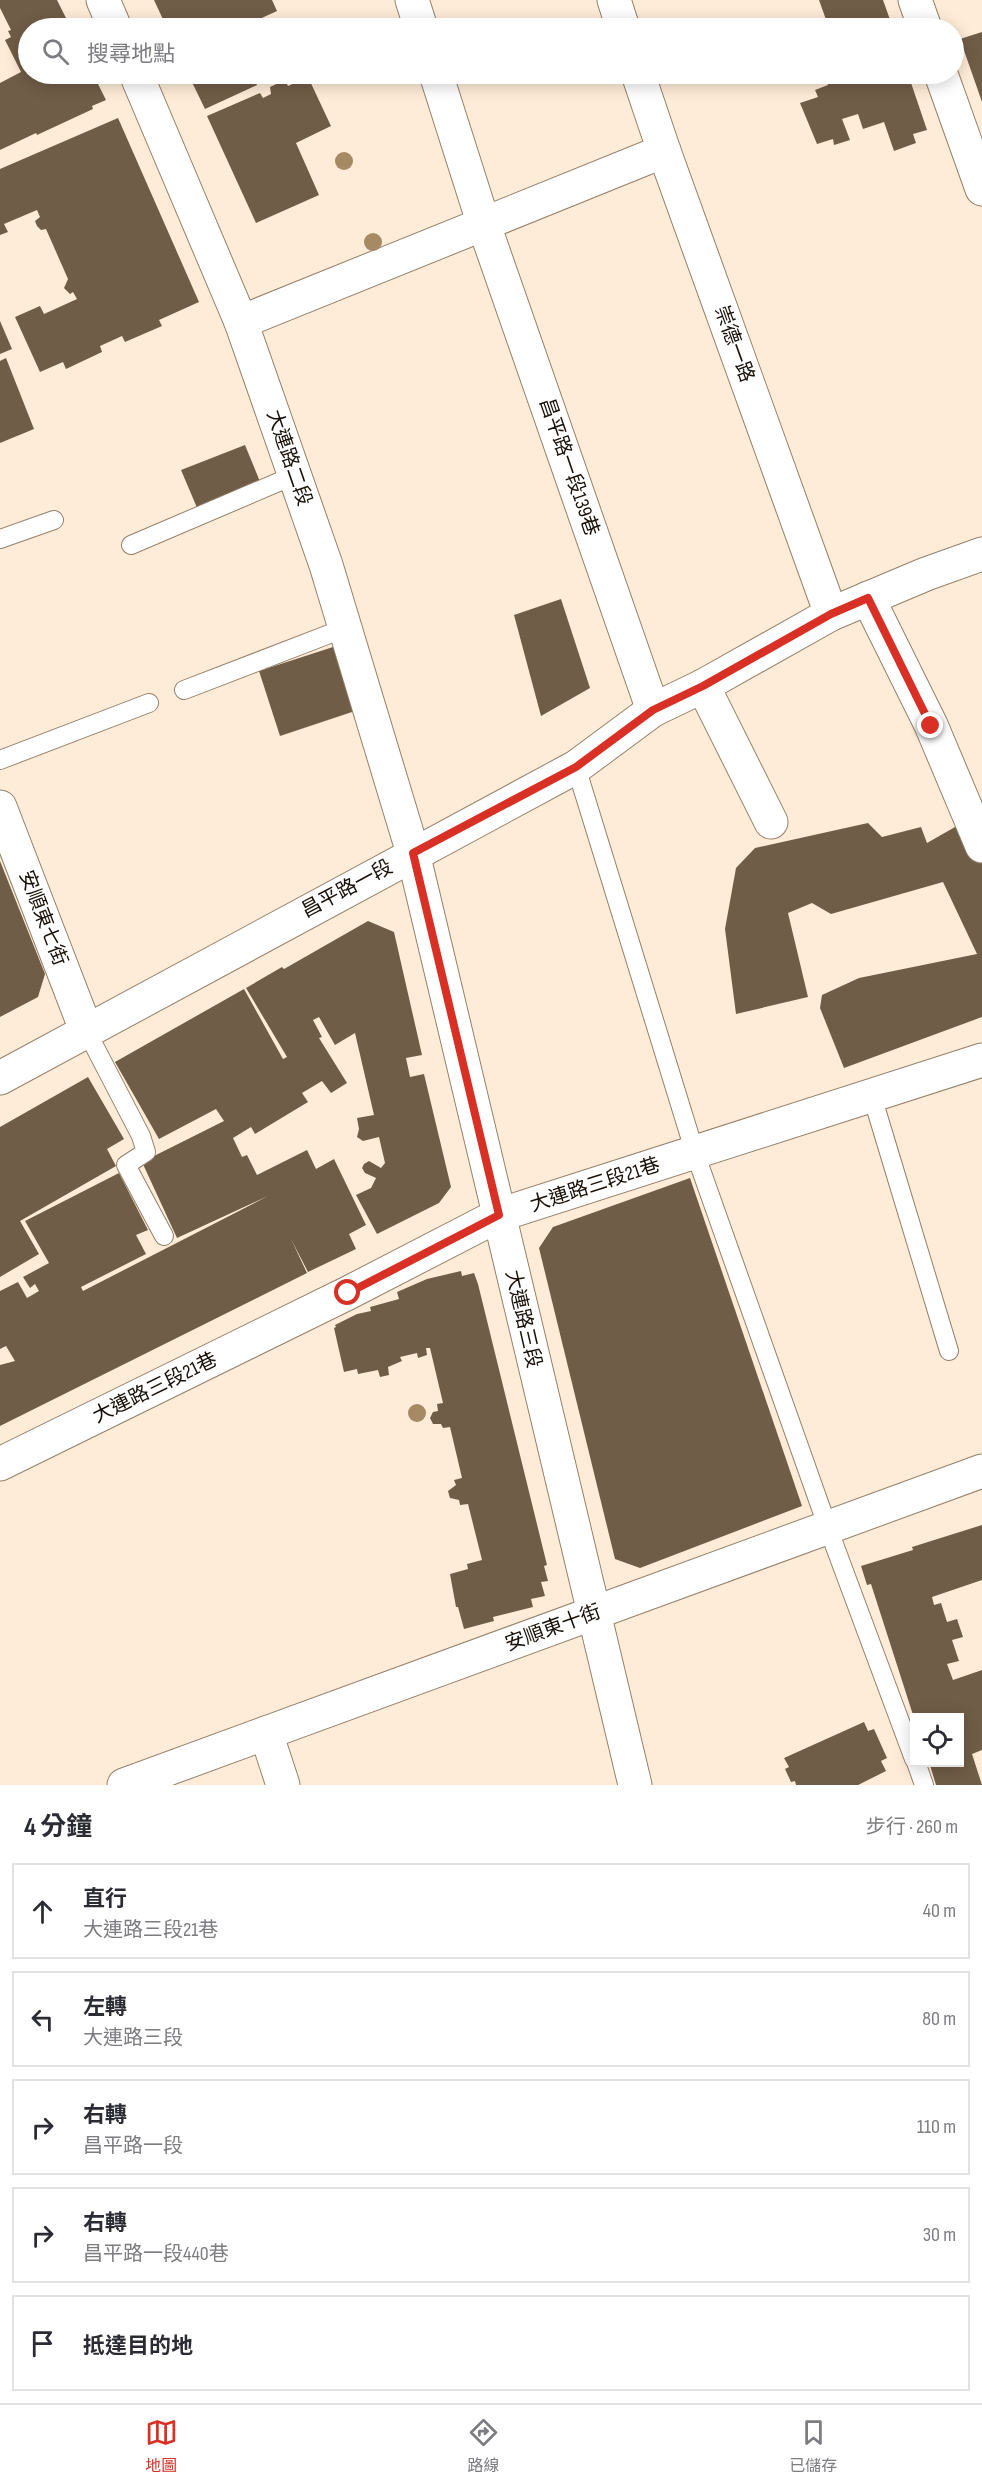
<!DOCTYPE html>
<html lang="zh-TW">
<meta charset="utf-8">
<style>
body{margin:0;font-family:"Sofia Sans Condensed","Noto Sans TC",sans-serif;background:#f7f7f7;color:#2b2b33}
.controls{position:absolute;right:18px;bottom:18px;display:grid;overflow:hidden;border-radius:0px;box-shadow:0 3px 15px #0003}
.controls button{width:54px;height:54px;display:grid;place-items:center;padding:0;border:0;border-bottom:2px solid #e1e1e2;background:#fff;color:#2b2b33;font:30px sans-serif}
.stop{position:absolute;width:18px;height:18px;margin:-14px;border:4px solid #d93025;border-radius:50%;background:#fff}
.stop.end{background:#d93025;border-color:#fff;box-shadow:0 2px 6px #0008}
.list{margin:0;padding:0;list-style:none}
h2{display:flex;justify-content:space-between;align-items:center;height:78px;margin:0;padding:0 24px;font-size:26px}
h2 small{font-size:20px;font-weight:400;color:#7c7c81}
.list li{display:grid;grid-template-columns:39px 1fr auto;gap:18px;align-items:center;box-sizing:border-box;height:96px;margin:0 12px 12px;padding:0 12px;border:2px solid #e1e1e2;border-radius:0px}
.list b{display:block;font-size:22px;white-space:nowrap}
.list p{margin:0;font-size:20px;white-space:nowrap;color:#7c7c81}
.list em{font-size:20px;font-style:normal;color:#7c7c81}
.icon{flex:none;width:33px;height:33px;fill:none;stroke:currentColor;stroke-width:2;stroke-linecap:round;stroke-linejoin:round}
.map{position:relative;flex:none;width:982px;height:1785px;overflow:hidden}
.search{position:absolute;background:#fff;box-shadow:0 3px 15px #0003;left:18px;right:18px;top:18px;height:66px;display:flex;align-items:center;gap:15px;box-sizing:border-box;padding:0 21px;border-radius:33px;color:#7c7c81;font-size:22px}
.sheet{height:618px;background:#fff}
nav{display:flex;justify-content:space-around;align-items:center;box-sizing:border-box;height:84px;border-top:2px solid #e1e1e2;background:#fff;font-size:16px;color:#7c7c81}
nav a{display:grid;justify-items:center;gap:3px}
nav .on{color:#d93025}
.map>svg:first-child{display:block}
</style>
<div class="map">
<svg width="982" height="1785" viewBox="0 0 982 1785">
<rect width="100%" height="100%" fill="#feecd8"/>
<g fill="#705d47">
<polygon points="0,0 57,0 71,28 28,28 28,74 93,74 106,100 92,106 93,109 37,135 36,133 0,150 0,83 21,72 5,40 11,37 8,31 11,30 0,8"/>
<polygon points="154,0 272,0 277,11 240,28 167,28"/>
<polygon points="819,0 883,0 893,28 829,28"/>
<polygon points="982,32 982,102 960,39"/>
<polygon points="188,74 252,74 257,85 205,109"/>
<polygon points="826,74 908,74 927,130 913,134 916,143 894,151 884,122 863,129 858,114 842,119 850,140 834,145 833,139 817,144 800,103 818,97 815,90 828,85"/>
<polygon points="308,77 331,126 296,143 319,195 256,223 207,116 260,93 263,98 271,94 270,87 285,80 288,86"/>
<polygon points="118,118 199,302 159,320 162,326 125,342 122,336 100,346 102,352 66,369 63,362 40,372 15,317 40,306 44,314 77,299 73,292 70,294 64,288 68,279 46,229 41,230 37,226 35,221 40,217 37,210 4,224 8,232 0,235 0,169"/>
<polygon points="0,321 12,349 0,354"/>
<polygon points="6,358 34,429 0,443 0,361"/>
<polygon points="245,445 261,484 198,510 181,470"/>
<polygon points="561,599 590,688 541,716 514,615"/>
<polygon points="333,647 355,711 280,736 259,671"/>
<polygon points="868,823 882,837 921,827 927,843 955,827 965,835 982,832 982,1017 844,1068 820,1008 822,995 859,978 977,954 943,882 831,914 812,903 788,913 808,997 736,1014 725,929 736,868 755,848"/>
<polygon points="0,861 45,974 38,997 0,1017"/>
<polygon points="368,921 394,932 422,1055 406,1058 410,1077 424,1074 451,1187 439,1203 377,1234 356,1195 371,1188 376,1178 365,1173 362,1168 364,1164 369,1161 381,1168 385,1163 379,1137 363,1141 357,1137 359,1129 357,1118 374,1115 355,1033 335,1045 319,1017 313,1020 322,1037 319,1038 347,1083 331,1093 322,1081 302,1093 308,1102 255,1134 251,1127 233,1138 242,1157 247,1155 257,1175 307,1150 316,1169 334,1159 366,1225 349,1234 356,1249 308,1272 291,1239 307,1273 0,1426 0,1365 15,1361 6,1346 0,1349 0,1291 18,1282 27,1298 39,1291 35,1284 30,1288 23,1277 49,1263 25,1221 119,1173 148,1230 136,1235 146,1254 81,1287 83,1291 268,1196 177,1238 142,1162 224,1121 216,1109 159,1139 115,1062 244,989 283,1059 287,1057 246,988 282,967 284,969"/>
<polygon points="88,1077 124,1139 107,1149 116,1166 20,1221 39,1254 0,1277 0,1127"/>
<polygon points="690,1178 802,1506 640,1568 615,1559 539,1248 553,1227"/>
<polygon points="461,1271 462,1276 474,1273 478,1284 547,1565 544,1566 548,1581 541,1582 545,1596 531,1599 533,1607 493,1617 494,1621 464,1629 458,1607 456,1607 450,1574 468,1569 467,1564 482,1560 468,1504 460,1505 459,1500 450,1498 448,1491 456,1485 454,1480 462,1478 450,1427 443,1428 441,1424 433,1424 430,1418 433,1412 438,1411 437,1404 443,1403 430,1348 426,1348 427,1355 418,1358 417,1353 400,1357 402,1361 388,1367 389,1375 380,1377 378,1370 358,1374 357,1369 344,1372 334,1328 336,1327 335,1325 357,1314 371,1311 370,1307 399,1299 397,1292 427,1279"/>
<polygon points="982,1525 982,1580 932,1597 934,1605 941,1603 947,1622 957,1619 963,1637 952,1640 959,1661 947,1664 953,1680 982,1670 982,1750 972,1754 982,1785 936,1785 929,1762 960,1762 960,1718 914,1718 871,1584 867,1585 861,1566 913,1550 912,1547"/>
<polygon points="864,1722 868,1731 874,1729 887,1758 881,1761 886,1771 858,1785 796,1785 795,1781 791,1782 785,1769 789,1767 784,1758"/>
</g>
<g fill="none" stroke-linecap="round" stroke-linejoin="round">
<g stroke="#948069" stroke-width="20">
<g id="service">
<polyline points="0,539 54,520"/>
<polyline points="131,545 295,475"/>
<polyline points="184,690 345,628"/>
<polyline points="0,760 149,703"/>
<polyline points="576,767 695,1153 828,1528 914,1759"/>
<polyline points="86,1030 141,1136 146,1152 126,1165 164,1236"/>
<polyline points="872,1096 949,1351"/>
<polyline points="916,1762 924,1785"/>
</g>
</g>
<g stroke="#948069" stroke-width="35">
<g id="minor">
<polyline points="103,0 115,28"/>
<polyline points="412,0 421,28"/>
<polyline points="614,0 623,28"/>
<polyline points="915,0 925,28"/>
<polyline points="136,74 241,322 326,565 413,853 635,1785"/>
<polyline points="436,74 484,225 653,710"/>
<polyline points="638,74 664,151 831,614"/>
<polyline points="941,74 982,189"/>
<polyline points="241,322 664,151"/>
<polyline points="868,598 931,725 982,846"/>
<polyline points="703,686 771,822"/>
<polyline points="0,807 86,1030"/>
<polyline points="0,1464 348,1293 499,1215 982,1060"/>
<polyline points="266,1733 283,1785"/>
<polyline points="124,1785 982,1471"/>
</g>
</g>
<g stroke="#948069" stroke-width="35">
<polyline id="tertiary" points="0,1078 576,767 653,710 703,686 831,614 926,574 982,554"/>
</g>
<use href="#service" stroke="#fff" stroke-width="18"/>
<use href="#minor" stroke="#fff" stroke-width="33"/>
<use href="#tertiary" stroke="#fff" stroke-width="33"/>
</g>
<g fill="#a58a64">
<circle cx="344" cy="161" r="9"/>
<circle cx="373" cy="242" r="9"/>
<circle cx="417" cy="1413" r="9"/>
</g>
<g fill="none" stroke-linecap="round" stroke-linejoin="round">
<polyline stroke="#d93025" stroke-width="8" points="348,1293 499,1215 413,853 576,767 653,710 703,686 831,614 868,598 931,726"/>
</g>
<g text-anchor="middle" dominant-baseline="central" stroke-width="6" stroke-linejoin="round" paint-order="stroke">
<g font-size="20" fill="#181008" stroke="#fff">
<text transform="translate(734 344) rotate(70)">崇德一路</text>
<text transform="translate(289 458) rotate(71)">大連路二段</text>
<text transform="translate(569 467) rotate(71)">昌平路一段139巷</text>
<text transform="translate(347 889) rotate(-28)">昌平路一段</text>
<text transform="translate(43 918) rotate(69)">安順東七街</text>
<text transform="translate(595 1185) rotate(-18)">大連路三段21巷</text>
<text transform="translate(523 1319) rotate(77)">大連路三段</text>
<text transform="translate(155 1388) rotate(-26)">大連路三段21巷</text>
<text transform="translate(553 1628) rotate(-20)">安順東十街</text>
</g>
</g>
</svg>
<div class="controls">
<button><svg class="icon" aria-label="locate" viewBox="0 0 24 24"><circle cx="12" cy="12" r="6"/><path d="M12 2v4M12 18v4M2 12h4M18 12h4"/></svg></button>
</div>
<div class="stop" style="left:348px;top:1293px"></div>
<div class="stop end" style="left:931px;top:726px"></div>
<div class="search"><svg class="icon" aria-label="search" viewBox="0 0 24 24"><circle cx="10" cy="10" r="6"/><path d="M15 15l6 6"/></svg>搜尋地點</div>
</div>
<section class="sheet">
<h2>4 分鐘<small>步行 · 260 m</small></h2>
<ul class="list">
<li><svg class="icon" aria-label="ahead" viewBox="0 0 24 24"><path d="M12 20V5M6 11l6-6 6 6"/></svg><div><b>直行</b><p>大連路三段21巷</p></div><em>40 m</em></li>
<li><svg class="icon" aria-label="left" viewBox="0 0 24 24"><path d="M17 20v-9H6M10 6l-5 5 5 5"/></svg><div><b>左轉</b><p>大連路三段</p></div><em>80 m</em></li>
<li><svg class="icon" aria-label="right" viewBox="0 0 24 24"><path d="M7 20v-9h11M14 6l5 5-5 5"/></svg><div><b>右轉</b><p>昌平路一段</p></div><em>110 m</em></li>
<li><svg class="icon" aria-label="right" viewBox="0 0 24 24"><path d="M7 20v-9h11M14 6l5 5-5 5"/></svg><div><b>右轉</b><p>昌平路一段440巷</p></div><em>30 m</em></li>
<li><svg class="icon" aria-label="arrive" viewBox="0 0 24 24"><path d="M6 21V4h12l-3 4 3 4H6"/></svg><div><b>抵達目的地</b></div></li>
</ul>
</section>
<nav>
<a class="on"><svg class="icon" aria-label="map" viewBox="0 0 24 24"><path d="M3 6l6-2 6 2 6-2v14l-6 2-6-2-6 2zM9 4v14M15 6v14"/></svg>地圖</a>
<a><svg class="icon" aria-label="directions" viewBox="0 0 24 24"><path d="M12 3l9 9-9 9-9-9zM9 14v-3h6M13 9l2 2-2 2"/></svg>路線</a>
<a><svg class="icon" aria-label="saved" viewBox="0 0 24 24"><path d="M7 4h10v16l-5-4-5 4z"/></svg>已儲存</a>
</nav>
